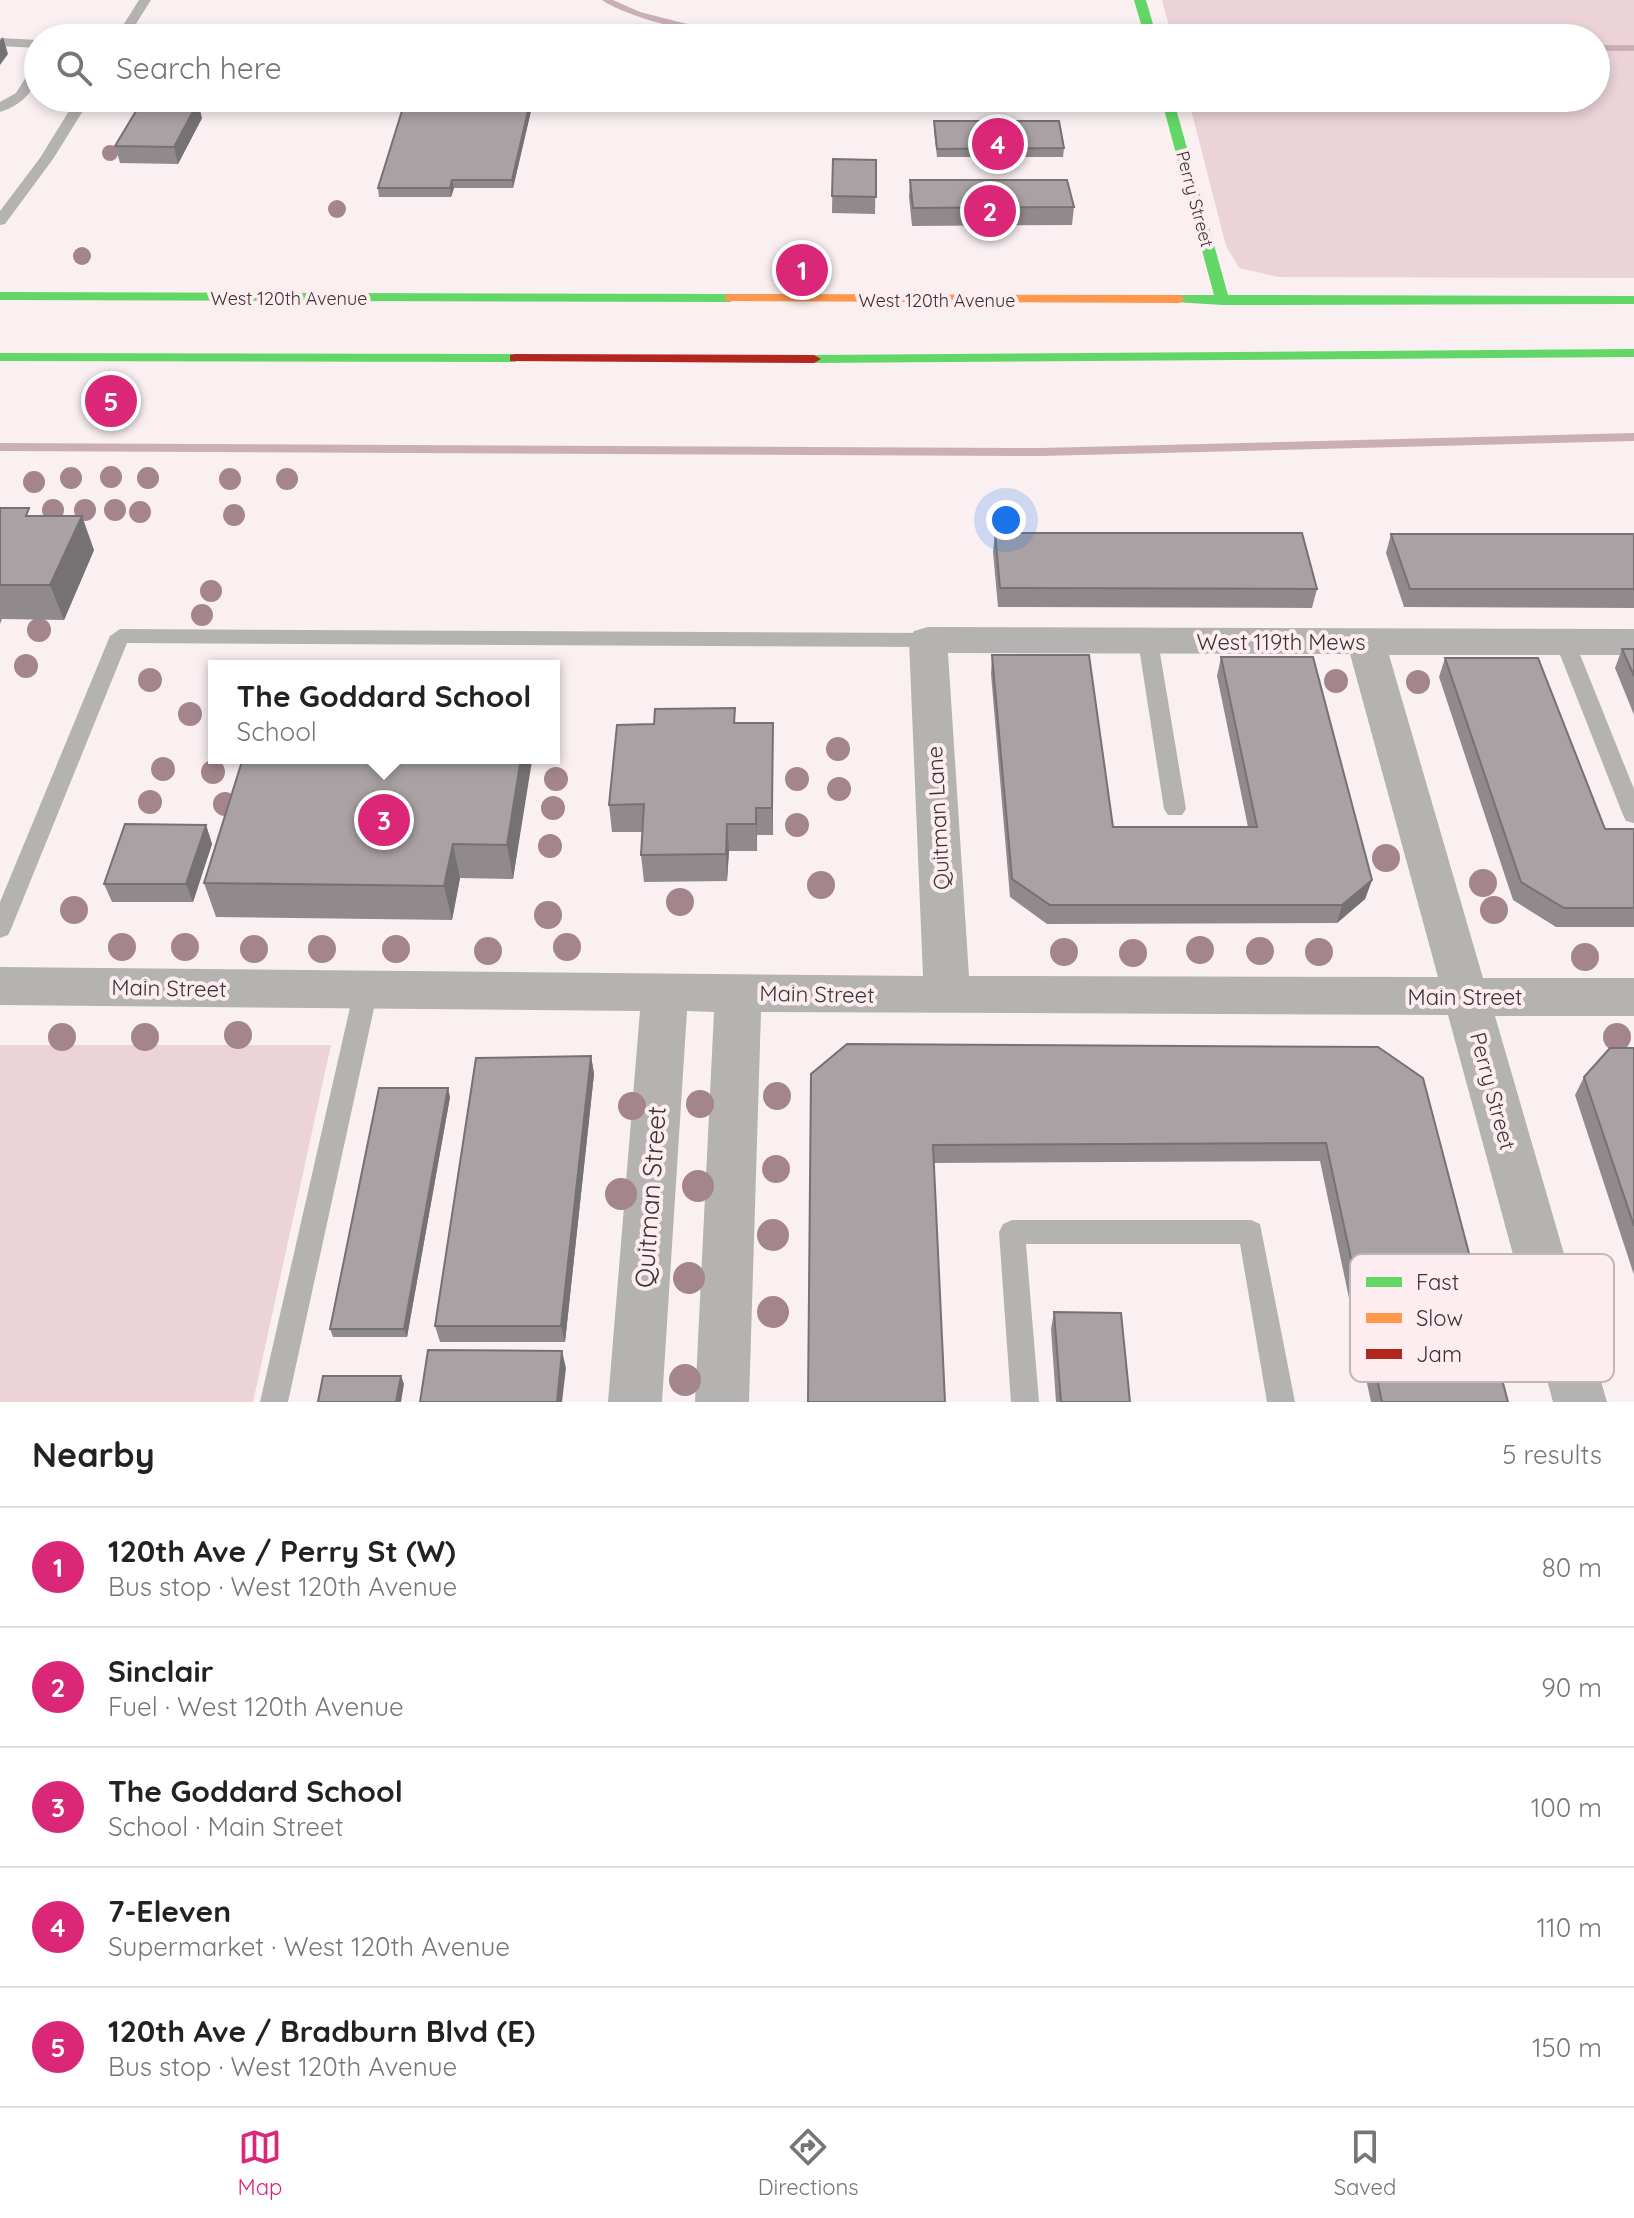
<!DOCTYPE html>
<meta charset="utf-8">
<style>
body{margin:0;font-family:Quicksand,sans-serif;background:#f6f6f6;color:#222}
.you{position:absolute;left:1006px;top:520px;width:28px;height:28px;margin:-20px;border:6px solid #fff;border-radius:50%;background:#1a73e8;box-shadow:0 0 0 12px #1a73e833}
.badge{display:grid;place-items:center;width:52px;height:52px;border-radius:50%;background:#db2777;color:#fff;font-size:26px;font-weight:700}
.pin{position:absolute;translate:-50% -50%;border:4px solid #fff;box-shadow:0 2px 8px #0006}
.popup{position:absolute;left:208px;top:660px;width:352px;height:104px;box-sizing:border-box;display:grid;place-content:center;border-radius:0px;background:#fff;filter:drop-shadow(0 2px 6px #0005);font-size:26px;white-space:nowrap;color:#767676}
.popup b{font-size:30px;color:#222}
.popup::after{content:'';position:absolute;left:50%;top:100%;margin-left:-16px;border:16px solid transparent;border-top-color:#fff}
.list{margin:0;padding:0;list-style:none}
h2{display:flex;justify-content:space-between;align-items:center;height:104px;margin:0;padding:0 32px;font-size:34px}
h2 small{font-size:26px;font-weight:400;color:#767676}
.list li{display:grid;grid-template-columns:52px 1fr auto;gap:24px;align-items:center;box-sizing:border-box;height:120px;padding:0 32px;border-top:2px solid #e0e0e0}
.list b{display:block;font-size:30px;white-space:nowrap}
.list p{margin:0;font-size:26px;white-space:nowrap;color:#767676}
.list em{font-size:26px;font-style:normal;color:#767676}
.icon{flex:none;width:44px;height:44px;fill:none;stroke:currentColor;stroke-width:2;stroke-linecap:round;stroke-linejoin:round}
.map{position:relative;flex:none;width:1634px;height:1402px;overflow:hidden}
.search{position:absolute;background:#fff;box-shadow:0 4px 12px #0003;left:24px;right:24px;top:24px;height:88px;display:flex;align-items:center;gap:20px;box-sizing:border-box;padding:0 28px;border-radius:44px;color:#767676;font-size:30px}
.sheet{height:704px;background:#fff}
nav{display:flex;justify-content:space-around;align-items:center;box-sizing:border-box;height:112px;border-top:2px solid #e0e0e0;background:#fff;font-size:22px;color:#767676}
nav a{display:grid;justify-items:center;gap:4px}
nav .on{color:#db2777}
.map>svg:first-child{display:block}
</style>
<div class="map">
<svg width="1634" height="1402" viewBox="0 0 1634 1402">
<rect width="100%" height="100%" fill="#faf0f2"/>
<g fill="#ebd3d8">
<polygon points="1162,0 1634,0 1634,278 1278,277 1239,268 1226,246 1188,98 1596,98 1596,38 1172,38"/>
<polygon points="0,1045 331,1045 253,1402 0,1402"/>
</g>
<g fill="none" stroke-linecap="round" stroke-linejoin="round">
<g fill="#cab0b5" fill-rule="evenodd">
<path d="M602,0H613L640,12L742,38C710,38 627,18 602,0Z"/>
<rect x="1596" y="45" width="38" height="6"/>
<polygon points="1634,433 1634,441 1041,456 0,451 0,443 1041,448"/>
</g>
<g fill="#b4b3b1" fill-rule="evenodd">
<polygon points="139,0 151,0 127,38 115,38"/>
<polygon points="0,38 38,40 38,48 0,46"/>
<path d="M38,65C38,89 23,105 0,112V102L16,93L33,66Z"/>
<polygon points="77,98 91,98 53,159 5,224 0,225 0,211 40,158"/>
<polygon points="120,629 928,633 938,640 928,647 127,643 11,929 8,935 0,938 0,902 110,636"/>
<polygon points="1148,634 1158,641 1186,809 1182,815 1168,815 1164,809 1138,641"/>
<polygon points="1565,635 1575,642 1634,789 1634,823 1626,821 1623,815 1555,642"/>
<polygon points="366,981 374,983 378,990 288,1402 260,1402 354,990 358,983"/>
<polygon points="1012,1220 1251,1220 1260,1224 1295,1402 1267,1402 1240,1244 1026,1244 1039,1402 1011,1402 999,1232 1003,1224"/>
</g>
<path fill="#b4b3b1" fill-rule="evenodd" d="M928,627L1634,629V655H1389L1483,978H1634V1016H1495L1607,1402H1553L1448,1015L761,1012L749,1402H695L714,1012L687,1011L662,1402H608L640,1011L0,1005V967L923,976L909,640L914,631ZM948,653L1350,654L1438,977L969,976Z"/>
<g fill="#63d668" fill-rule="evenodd">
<polygon points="1134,0 1146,0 1157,38 1145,38"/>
<polygon points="1161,98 1173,98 1228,295 1634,296 1634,304 1223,305 1174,302 1172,299 1179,295 1214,295"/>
<polygon points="0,292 730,294 737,298 730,302 0,300"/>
<polygon points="1634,349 1634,357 814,363 807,359 814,355"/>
<polygon points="0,353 515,354 522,358 515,362 0,361"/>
</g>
<polygon fill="#ff974d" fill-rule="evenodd" points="730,294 1179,295 1186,299 1179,303 725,301 725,295"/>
<polygon fill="#b3261e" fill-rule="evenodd" points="515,354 814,355 821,359 814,363 510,361 510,355"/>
</g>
<g fill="#a4858d">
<circle cx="110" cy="153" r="8"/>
<circle cx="337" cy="209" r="9"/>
<circle cx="82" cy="256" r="9"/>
<circle cx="111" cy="477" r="11"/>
<circle cx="71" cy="478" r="11"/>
<circle cx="148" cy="478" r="11"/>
<circle cx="230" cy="479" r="11"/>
<circle cx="287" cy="479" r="11"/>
<circle cx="34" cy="482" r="11"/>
<circle cx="53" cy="510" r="11"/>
<circle cx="85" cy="510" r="11"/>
<circle cx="115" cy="510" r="11"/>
<circle cx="140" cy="512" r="11"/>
<circle cx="234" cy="515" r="11"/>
<circle cx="211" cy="591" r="11"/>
<circle cx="202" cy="615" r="11"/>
<circle cx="39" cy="630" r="12"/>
<circle cx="26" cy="666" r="12"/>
<circle cx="150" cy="680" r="12"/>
<circle cx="1336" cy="681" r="12"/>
<circle cx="1418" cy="682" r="12"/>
<circle cx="190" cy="714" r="12"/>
<circle cx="838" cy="749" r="12"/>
<circle cx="163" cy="769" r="12"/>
<circle cx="213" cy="772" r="12"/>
<circle cx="556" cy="779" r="12"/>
<circle cx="797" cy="779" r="12"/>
<circle cx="839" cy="789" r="12"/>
<circle cx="150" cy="802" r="12"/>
<circle cx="225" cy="804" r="12"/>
<circle cx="553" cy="808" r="12"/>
<circle cx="797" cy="825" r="12"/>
<circle cx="550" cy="846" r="12"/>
<circle cx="1386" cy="858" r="14"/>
<circle cx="1483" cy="883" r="14"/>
<circle cx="821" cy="885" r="14"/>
<circle cx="680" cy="902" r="14"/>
<circle cx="74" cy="910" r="14"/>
<circle cx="1494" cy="910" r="14"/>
<circle cx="548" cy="915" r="14"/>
<circle cx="122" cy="947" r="14"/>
<circle cx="185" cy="947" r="14"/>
<circle cx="567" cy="947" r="14"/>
<circle cx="254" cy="949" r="14"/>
<circle cx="322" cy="949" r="14"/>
<circle cx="396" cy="949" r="14"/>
<circle cx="1200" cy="950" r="14"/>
<circle cx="488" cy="951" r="14"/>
<circle cx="1260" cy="951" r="14"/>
<circle cx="1064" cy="952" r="14"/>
<circle cx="1319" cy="952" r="14"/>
<circle cx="1133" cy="953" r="14"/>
<circle cx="1585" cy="957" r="14"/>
<circle cx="238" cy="1035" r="14"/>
<circle cx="62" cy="1037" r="14"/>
<circle cx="145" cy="1037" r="14"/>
<circle cx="1617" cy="1037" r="14"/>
<circle cx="777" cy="1096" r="14"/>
<circle cx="700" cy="1104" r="14"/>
<circle cx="632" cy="1106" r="14"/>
<circle cx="776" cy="1169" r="14"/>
<circle cx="698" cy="1186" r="16"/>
<circle cx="621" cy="1194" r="16"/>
<circle cx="773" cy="1235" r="16"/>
<circle cx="689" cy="1278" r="16"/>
<circle cx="773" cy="1312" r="16"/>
<circle cx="685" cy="1380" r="16"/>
</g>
<g fill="#918a8c">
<polygon points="406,98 534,98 513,188 454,188 451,197 379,197 378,188"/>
<polygon points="202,118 178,164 120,163 115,146"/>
<polygon points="934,121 1064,148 1063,157 937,157 934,130"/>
<polygon points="833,159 876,160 875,214 832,213"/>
<polygon points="910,180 1074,207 1072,225 912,226 909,197"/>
<polygon points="0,508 32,516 94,550 64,620 2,619 0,624"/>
<polygon points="995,533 1317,589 1312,608 998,607 993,552"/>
<polygon points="1391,534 1634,534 1634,608 1404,607 1386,553"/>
<polygon points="1622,649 1634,649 1634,715 1615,668"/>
<polygon points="992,655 1113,827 1248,827 1217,676 1221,657 1372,880 1365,899 1337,923 1047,924 1010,897 991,674"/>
<polygon points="1445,658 1605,829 1634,829 1634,927 1556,927 1513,900 1439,677"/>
<polygon points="735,723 773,723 773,835 757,835 757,851 729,851 727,881 644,882 641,855 642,832 612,832 609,805"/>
<polygon points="243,758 531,758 513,879 460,878 452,920 216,917 204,883"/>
<polygon points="206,825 212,844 193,902 112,902 104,884"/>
<polygon points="1378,1047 1508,1402 1371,1402 1320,1161 934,1163 811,1074"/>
<polygon points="1634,1048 1634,1275 1575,1095 1584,1077"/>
<polygon points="591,1056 594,1074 565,1342 440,1342 435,1326"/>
<polygon points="450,1097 407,1337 333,1337 330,1329"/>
<polygon points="1054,1312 1130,1402 1056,1402 1051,1329"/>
</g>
<g fill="#767172">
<polygon points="3,37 8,54 0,65 0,41"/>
<polygon points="531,98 534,98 513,188 512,180"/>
<polygon points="198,102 202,118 178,164 174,147"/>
<polygon points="452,180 454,188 451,197 450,188"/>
<polygon points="82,516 94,550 64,620 50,585"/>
<polygon points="773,723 773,835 772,808"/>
<polygon points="521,758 531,758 532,761 513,879 507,845"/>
<polygon points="756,808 757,835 757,851 756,824"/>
<polygon points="727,824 729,851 727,881 726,854"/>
<polygon points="206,825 212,844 193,902 186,884"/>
<polygon points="453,844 460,878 452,920 444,886"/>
<polygon points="1372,880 1365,899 1337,923 1342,905"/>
<polygon points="591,1056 594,1074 565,1342 561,1326"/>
<polygon points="448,1088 450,1097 407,1337 404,1329"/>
<polygon points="562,1351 566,1368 562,1402 557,1402"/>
<polygon points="401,1376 404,1384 401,1402 396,1402"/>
</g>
<g fill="#a9a1a3" stroke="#767172" stroke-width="2">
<polygon points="406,98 531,98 512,180 452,180 450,188 378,188"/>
<polygon points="142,101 198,102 174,147 115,146"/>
<polygon points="934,121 1059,121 1064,148 937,149"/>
<polygon points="833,159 876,160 876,197 832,196"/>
<polygon points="910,180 1067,180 1074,207 913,208"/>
<polygon points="0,508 29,508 26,516 82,516 50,585 0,585"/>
<polygon points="995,533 1302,533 1317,589 1000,588"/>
<polygon points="1391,534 1634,534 1634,589 1410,589"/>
<polygon points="1622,649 1634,649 1634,676"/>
<polygon points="992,655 1089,655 1113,827 1257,827 1221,657 1313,657 1372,880 1342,905 1050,905 1012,879"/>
<polygon points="1445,658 1538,658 1605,829 1634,829 1634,908 1564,908 1521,882"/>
<polygon points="735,708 734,723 773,723 772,808 756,808 756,824 727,824 726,854 641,855 644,804 609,805 617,725 654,724 655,709"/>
<polygon points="243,758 521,758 507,845 453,844 444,886 204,883"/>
<polygon points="125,824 206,825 186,884 104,884"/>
<polygon points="847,1044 1378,1047 1423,1078 1508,1402 1382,1402 1326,1143 933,1145 945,1402 808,1402 811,1074"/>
<polygon points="1610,1048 1634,1048 1634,1226 1584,1077"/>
<polygon points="591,1056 561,1326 435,1326 476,1058"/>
<polygon points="379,1088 448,1088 404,1329 330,1329"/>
<polygon points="1054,1312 1121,1313 1130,1402 1061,1402"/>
<polygon points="428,1350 562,1351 557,1402 420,1402"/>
<polygon points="323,1376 401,1376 396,1402 318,1402"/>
</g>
<g text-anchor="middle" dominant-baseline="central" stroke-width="8" stroke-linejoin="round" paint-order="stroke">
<g font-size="18" fill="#3a3234" stroke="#fdedf0">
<text transform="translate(1195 199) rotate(75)">Perry Street</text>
<text x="289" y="298">West 120th Avenue</text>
<text x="937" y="300">West 120th Avenue</text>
</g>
<g font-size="22" fill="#3a3234" stroke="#fdedf0">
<text x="1281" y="642">West 119th Mews</text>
<text transform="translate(938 818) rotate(-93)">Quitman Lane</text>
<text transform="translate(169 988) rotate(1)">Main Street</text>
<text transform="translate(817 994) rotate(1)">Main Street</text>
<text x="1465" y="997">Main Street</text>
<text transform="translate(1493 1091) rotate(75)">Perry Street</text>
</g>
<g font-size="26" fill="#3a3234" stroke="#fdedf0">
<text transform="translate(650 1197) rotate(-86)">Quitman Street</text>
</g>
</g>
<rect x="1350" y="1254" width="264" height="128" rx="12" fill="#fdedf0" stroke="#c2b5b8" stroke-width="2"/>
<rect x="1366" y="1277" width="36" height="10" fill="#63d668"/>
<rect x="1366" y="1313" width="36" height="10" fill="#ff974d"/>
<rect x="1366" y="1349" width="36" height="10" fill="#b3261e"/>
<g font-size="22" fill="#3a3234">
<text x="1416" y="1290">Fast</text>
<text x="1416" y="1326">Slow</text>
<text x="1416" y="1362">Jam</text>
</g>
</svg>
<div class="you"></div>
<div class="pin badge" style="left:802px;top:270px">1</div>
<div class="pin badge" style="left:990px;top:211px">2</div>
<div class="pin badge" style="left:384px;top:820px">3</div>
<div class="popup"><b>The Goddard School</b>School</div>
<div class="pin badge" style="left:998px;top:144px">4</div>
<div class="pin badge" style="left:111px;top:401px">5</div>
<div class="search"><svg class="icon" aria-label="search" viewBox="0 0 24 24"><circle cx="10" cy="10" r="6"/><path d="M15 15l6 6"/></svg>Search here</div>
</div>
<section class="sheet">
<h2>Nearby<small>5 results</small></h2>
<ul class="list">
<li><span class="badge">1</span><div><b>120th Ave / Perry St (W)</b><p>Bus stop · West 120th Avenue</p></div><em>80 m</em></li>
<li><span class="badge">2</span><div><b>Sinclair</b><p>Fuel · West 120th Avenue</p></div><em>90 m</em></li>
<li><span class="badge">3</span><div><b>The Goddard School</b><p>School · Main Street</p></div><em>100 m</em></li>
<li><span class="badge">4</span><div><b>7-Eleven</b><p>Supermarket · West 120th Avenue</p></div><em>110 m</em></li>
<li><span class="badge">5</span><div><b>120th Ave / Bradburn Blvd (E)</b><p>Bus stop · West 120th Avenue</p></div><em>150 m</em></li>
</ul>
</section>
<nav>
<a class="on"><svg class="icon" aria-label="map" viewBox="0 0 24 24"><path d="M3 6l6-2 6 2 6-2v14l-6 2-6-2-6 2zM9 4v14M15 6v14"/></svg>Map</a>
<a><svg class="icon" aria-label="directions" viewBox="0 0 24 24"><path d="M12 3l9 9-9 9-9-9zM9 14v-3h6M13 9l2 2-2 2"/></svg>Directions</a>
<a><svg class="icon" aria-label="saved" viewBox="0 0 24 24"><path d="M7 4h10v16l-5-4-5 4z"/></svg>Saved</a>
</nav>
